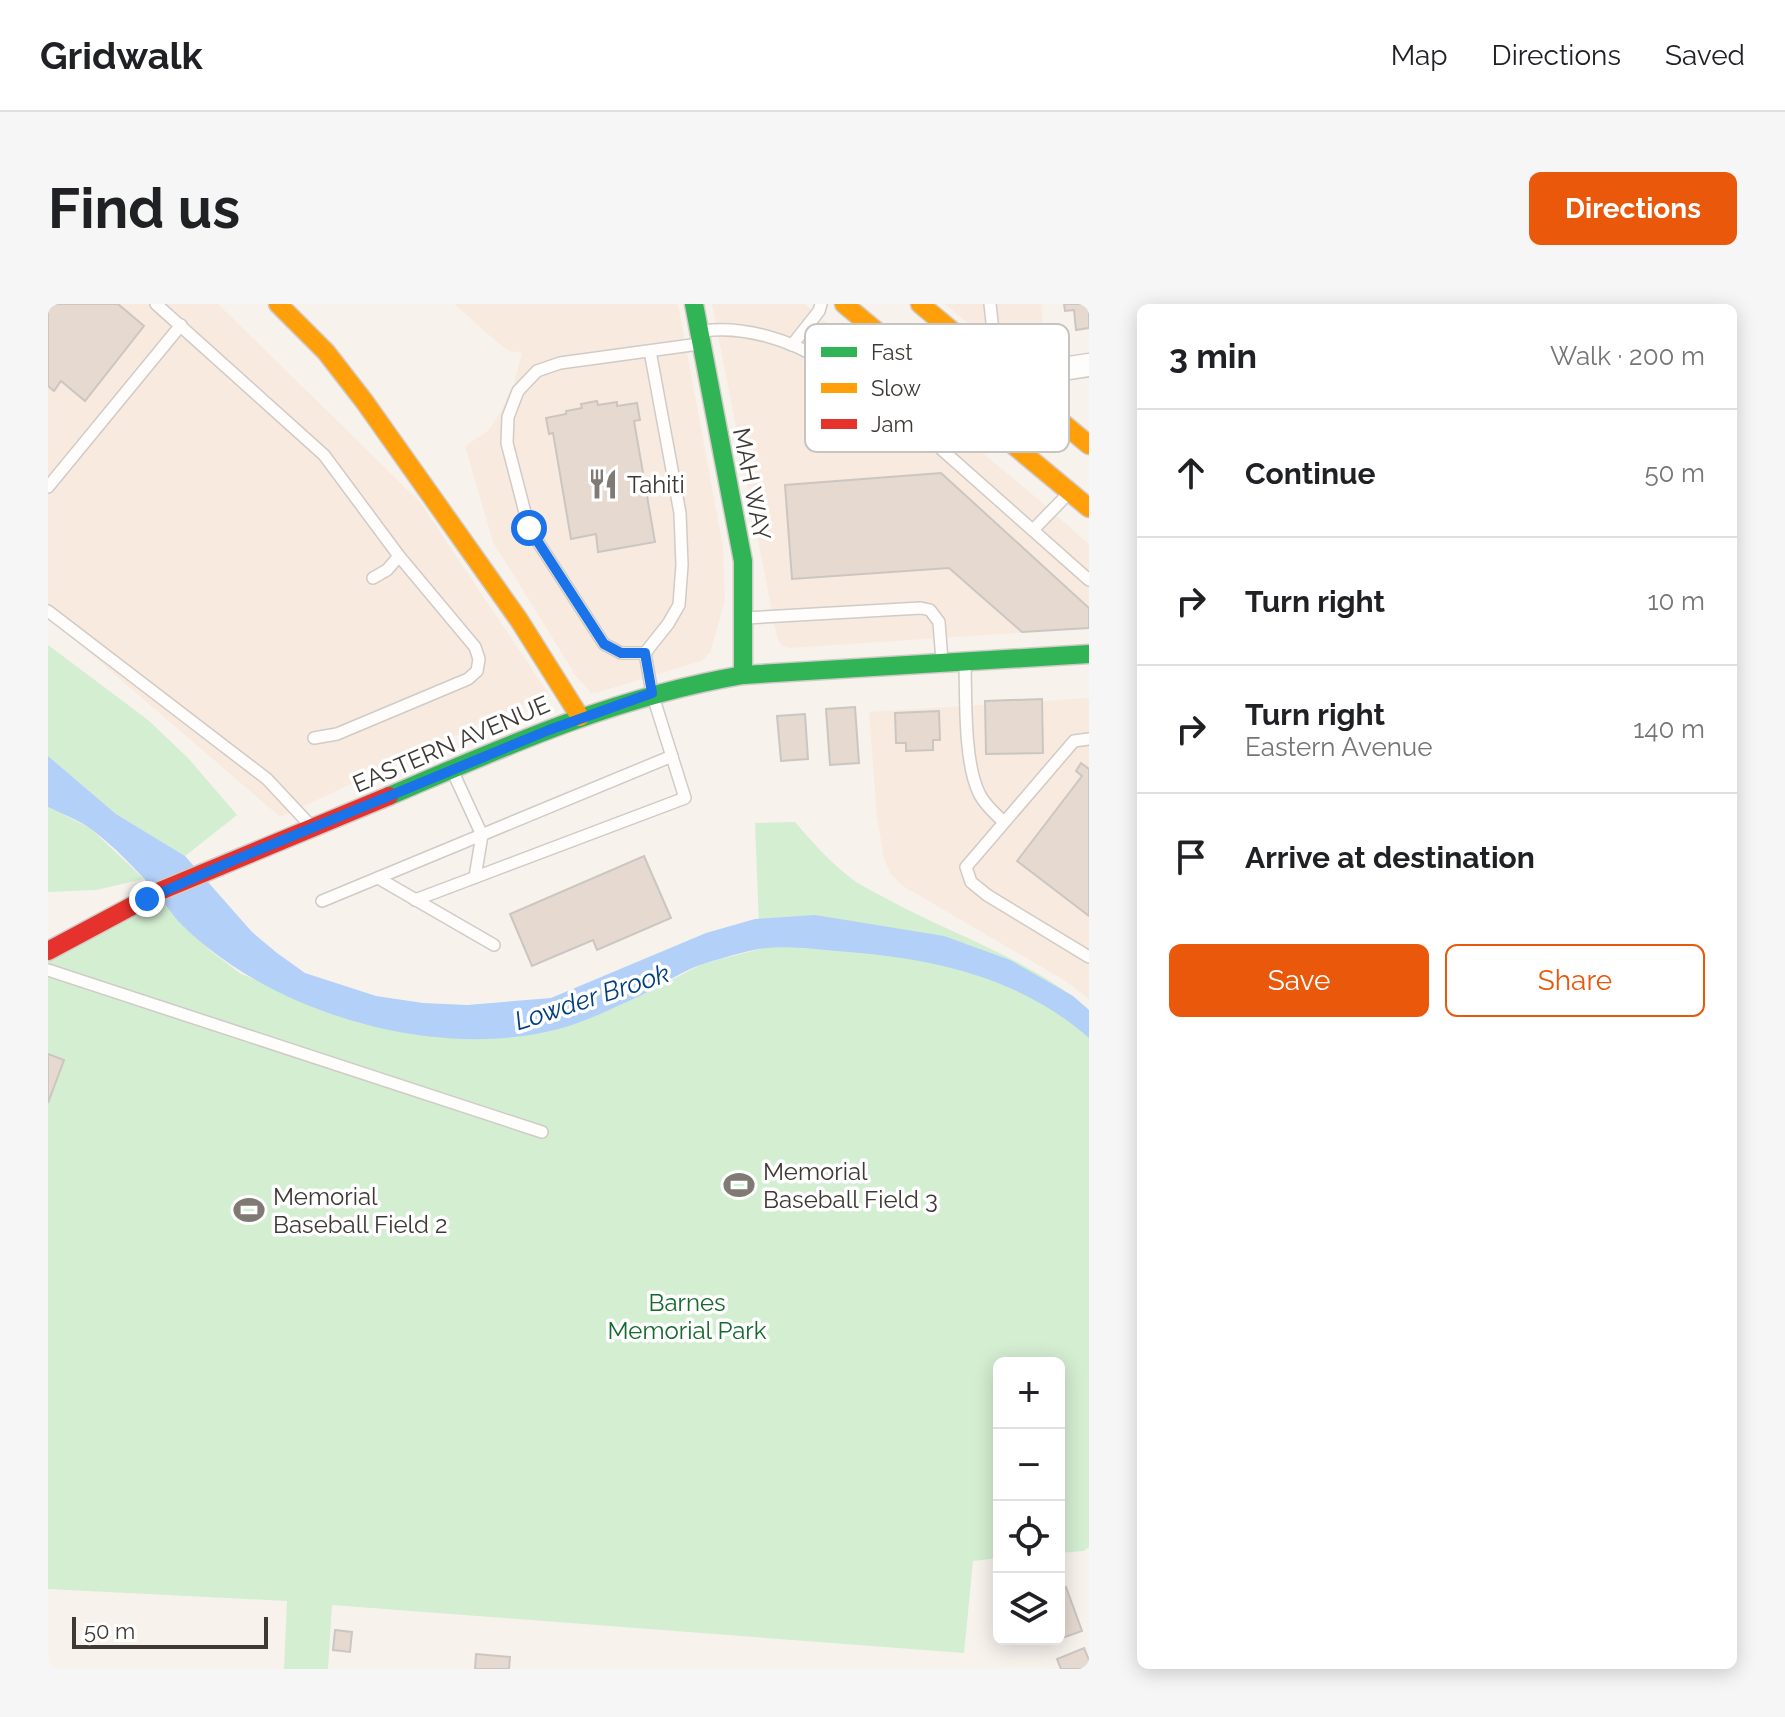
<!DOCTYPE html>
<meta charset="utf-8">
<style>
body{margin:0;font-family:Raleway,sans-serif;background:#f6f6f6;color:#202124}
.controls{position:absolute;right:24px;bottom:24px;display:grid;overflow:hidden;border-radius:12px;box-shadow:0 4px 20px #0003}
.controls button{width:72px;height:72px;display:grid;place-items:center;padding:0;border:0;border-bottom:2px solid #e0e0e0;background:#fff;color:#202124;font:40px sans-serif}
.scale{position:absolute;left:24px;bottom:20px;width:196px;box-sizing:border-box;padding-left:8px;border:4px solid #3f3935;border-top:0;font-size:22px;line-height:28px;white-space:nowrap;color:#3f3935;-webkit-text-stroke:6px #fff;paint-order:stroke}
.stop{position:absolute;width:24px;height:24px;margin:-18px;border:6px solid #1a73e8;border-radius:50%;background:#fff}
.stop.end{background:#1a73e8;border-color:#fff;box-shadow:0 2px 8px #0008}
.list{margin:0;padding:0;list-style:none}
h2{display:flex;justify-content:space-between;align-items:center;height:104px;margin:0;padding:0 32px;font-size:34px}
h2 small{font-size:26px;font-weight:400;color:#757577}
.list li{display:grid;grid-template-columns:52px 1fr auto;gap:24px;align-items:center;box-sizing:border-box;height:128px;padding:0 32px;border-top:2px solid #e0e0e0}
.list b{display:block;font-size:30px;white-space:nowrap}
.list p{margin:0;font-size:26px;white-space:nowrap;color:#757577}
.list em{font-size:26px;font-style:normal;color:#757577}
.actions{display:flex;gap:16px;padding:24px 32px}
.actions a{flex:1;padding:18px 0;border:2px solid #ea580c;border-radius:12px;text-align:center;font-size:28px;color:#ea580c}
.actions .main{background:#ea580c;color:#fff}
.icon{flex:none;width:44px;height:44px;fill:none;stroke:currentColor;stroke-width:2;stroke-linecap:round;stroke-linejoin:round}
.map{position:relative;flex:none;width:1041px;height:1365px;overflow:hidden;border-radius:12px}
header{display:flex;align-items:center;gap:48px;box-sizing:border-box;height:112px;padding:0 40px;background:#fff;border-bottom:2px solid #e0e0e0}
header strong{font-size:38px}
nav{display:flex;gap:44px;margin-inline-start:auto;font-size:28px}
.intro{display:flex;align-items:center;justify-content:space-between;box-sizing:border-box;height:192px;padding:0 48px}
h1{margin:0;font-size:56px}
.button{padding:20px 36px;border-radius:12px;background:#ea580c;color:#fff;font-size:28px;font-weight:700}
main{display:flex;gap:48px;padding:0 48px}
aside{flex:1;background:#fff;border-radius:12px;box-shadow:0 4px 20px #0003}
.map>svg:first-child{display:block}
</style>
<header>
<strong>Gridwalk</strong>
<nav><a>Map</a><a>Directions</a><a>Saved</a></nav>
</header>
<div class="intro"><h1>Find us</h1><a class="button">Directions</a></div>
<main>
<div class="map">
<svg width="1041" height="1365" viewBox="0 0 1041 1365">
<rect width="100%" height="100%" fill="#f8f2ed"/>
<g fill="#f9eadf">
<polygon points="0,0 170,0 372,198 500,389 232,513 0,313"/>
<polygon points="406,0 630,0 675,243 677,296 662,349 653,357 551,388 543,389 528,372 445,238 417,142 440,127 452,109 466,79 474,49 461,47 450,39"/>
<polygon points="664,0 756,0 985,191 1041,240 1041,324 742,344 734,342 729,333"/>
<polygon points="897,0 993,0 997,49 964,56"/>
<polygon points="1041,394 1041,695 1016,676 855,582 842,569 836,554 829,513 821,408"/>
</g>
<g fill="#d4eed2">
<polygon points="0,341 100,416 140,454 189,511 137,552 68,510 0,452"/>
<polygon points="0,503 42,524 96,575 48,586 0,588"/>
<path d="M747,518C765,539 782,558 804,575C815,583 829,589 841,596C907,632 985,656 1041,706V1243L1036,1247L1011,1249V1059H951V1254L925,1257L916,1349L284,1301L280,1365H236L239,1297L0,1285V647L109,590L132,619L164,648L193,670L333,724L595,691L654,660L712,645L707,519Z"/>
</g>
<path fill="#b2d0f8" d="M0,452L68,510L137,552L204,628L229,649L257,669L328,692L375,699L419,701L503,694L658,629L707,615L767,611L896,632L962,656L1025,692L1041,706V734C969,671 882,654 789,647C765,645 736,641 711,645C694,648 675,654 658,659C636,665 615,681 594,691C567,703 538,718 510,725C454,740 392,737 336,725C262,708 188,674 134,621C124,611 117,599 108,588C89,566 66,542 43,525C31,516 14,510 0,503Z"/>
<g fill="#e5d9d0" stroke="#cbc6c2" stroke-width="2">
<polygon points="0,0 70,0 96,22 37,97 13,77 6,87 0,82"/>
<polygon points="1016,0 1041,0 1041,24 1028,26 1026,6 1017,7"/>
<polygon points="549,97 550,101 569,98 569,102 589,99 592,116 586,117 607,238 550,248 548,230 523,235 505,129 501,130 498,114 518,110 518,107 534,104 533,100"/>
<polygon points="893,169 1041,304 1041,324 974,328 901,264 744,275 737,181"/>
<polygon points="994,395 995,449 938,450 937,397"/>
<polygon points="807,403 811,459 782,461 778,405"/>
<polygon points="891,407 892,436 885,436 885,446 858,447 858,439 848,439 847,409"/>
<polygon points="757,410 760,455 733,457 729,412"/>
<polygon points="1033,459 1041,465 1041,612 969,557 1034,472 1028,467"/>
<polygon points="596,552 623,614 549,646 545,636 484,662 462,610"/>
<polygon points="0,750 16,756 0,799"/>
<polygon points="1011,1279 1013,1285 1018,1283 1034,1327 1003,1338 1002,1335 1011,1335"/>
<polygon points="287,1326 304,1328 302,1348 285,1346"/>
<polygon points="1036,1344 1041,1356 1041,1365 1013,1365 1009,1355"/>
<polygon points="428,1350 462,1353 461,1365 427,1365"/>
</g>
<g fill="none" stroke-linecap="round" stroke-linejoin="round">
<g stroke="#d0cbc6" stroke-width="14">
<g id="lane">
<polyline points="108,0 276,151 351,252 427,343 431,355 429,367 420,375 289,430 266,434"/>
<polyline points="942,0 946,36"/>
<path d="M655,27C695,21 743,36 777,58L892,144L1041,276"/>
<polyline points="744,41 771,7 773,0"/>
<polyline points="0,183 133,21"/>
<polyline points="985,226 1016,194"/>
<polyline points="325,274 339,266 351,252"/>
<polyline points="0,307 219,475 262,521"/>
<polyline points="698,314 873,304 882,306 891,318 894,357"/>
<polyline points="597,349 573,349 556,340 481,224 459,139 460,113 470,87 489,67 512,59 651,40"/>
<path d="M917,361C918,396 916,458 931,489C936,500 947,510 956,518"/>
<polyline points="1041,435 1026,437 918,563 923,578 939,591 1041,653"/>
<polyline points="404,466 434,531 427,573"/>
<polyline points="330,574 446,641"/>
<polyline points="367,596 637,494 604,389 597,349 620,320 631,301 634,261 632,209 602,47"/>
<polyline points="274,597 624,452"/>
<polyline points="0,666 494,828"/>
</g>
</g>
<g stroke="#d0cbc6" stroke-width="25">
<polyline id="street" points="988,69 1041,61"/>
</g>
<g stroke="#d0cbc6" stroke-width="21">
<g id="fast">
<polyline points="646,0 695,257 695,371"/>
<path d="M341,492C460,441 567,393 695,371L1041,350"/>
</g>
</g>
<g stroke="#d0cbc6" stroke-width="21">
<g id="slow">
<polyline points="230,0 278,48 316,97 471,316 532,413"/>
<polyline points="796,0 1041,204"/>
<polyline points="872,0 1041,141"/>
</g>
</g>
<g stroke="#d0cbc6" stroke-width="21">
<polyline id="jam" points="0,647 112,587 341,492"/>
</g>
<use href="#lane" stroke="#fefdfc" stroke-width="11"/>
<use href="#street" stroke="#fefdfc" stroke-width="22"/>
<use href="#fast" stroke="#30b455" stroke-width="18"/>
<use href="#slow" stroke="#ff9f0a" stroke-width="18"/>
<use href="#jam" stroke="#e5322d" stroke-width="18"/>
</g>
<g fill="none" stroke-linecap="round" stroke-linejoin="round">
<polyline stroke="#1a73e8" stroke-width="10" points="99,595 184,557 501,426 604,389 597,349 573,349 556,340 481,224"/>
</g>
<defs>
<g id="restaurant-bare" transform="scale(2.4)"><path d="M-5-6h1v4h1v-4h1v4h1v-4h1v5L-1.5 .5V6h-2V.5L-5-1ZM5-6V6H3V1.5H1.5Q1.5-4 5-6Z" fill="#807a75" stroke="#fff" stroke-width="2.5" paint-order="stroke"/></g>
<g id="stadium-bare" transform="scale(2.4)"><path d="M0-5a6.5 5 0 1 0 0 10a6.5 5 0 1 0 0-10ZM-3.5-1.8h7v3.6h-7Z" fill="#807a75" stroke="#fff" stroke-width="2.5" paint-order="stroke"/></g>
</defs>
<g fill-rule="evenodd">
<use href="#restaurant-bare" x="555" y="180"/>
<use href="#stadium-bare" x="691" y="881"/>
<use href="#stadium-bare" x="201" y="906"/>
</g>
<g text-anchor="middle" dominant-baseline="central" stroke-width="7" stroke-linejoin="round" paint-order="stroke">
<g font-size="24" fill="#3f3935" stroke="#fff" text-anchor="start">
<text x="579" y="180">Tahiti</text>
<text x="715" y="867">Memorial<tspan x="715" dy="28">Baseball Field 3</tspan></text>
<text x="225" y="892">Memorial<tspan x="225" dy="28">Baseball Field 2</tspan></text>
</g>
<g font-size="24" fill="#3f3935" stroke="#fff">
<text transform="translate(704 180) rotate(79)">MAH WAY</text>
<text transform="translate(403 440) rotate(-23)">EASTERN AVENUE</text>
</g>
<g font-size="24" fill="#15692c" stroke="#fff">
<text x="639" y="998">Barnes<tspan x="639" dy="28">Memorial Park</tspan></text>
</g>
<g font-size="26" font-style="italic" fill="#013e7e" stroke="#fff">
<text transform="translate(544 693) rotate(-18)">Lowder Brook</text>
</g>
</g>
<rect x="757" y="20" width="264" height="128" rx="12" fill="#fff" stroke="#c5c4c2" stroke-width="2"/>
<rect x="773" y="43" width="36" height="10" fill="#30b455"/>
<rect x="773" y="79" width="36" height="10" fill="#ff9f0a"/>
<rect x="773" y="115" width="36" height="10" fill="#e5322d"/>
<g font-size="22" fill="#3f3935">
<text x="823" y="56">Fast</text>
<text x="823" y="92">Slow</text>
<text x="823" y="128">Jam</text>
</g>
</svg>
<div class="controls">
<button>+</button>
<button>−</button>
<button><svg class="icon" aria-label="locate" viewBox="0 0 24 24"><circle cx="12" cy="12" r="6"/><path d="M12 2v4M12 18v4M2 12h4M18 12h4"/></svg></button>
<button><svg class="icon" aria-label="layers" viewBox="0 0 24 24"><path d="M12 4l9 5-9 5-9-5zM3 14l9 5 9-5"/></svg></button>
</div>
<div class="scale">50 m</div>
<div class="stop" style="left:481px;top:224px"></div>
<div class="stop end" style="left:99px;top:595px"></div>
</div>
<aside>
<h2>3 min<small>Walk · 200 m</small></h2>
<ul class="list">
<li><svg class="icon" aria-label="ahead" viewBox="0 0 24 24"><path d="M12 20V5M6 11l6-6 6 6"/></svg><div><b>Continue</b></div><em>50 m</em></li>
<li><svg class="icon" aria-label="right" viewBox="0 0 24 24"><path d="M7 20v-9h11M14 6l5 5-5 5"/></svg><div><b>Turn right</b></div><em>10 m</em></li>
<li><svg class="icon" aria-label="right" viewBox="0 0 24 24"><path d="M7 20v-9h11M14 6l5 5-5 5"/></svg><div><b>Turn right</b><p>Eastern Avenue</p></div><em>140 m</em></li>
<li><svg class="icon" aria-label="arrive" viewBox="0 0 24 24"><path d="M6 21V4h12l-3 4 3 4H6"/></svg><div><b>Arrive at destination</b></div></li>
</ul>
<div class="actions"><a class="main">Save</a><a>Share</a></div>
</aside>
</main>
